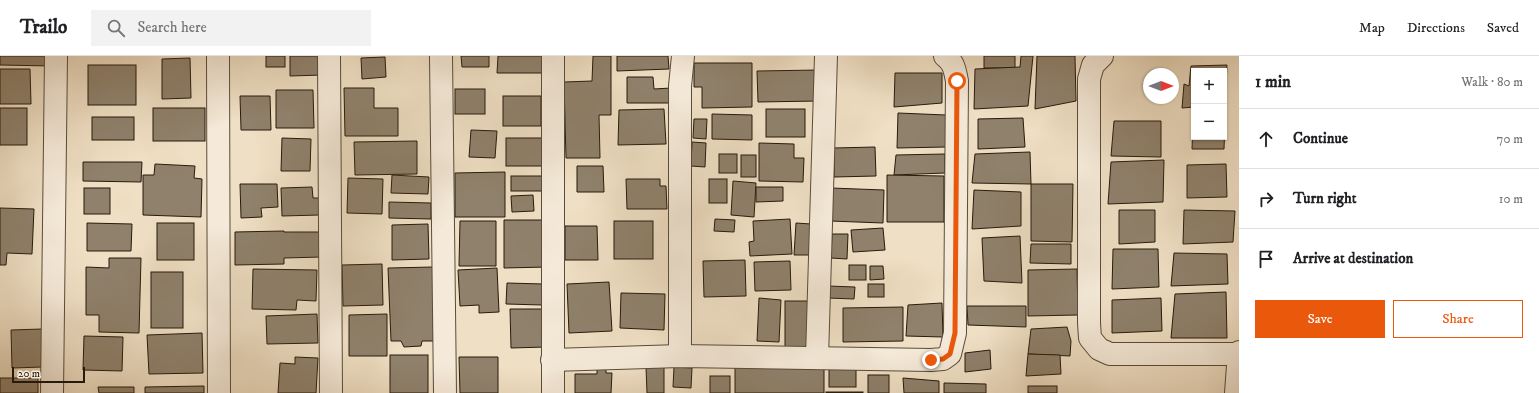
<!DOCTYPE html>
<meta charset="utf-8">
<style>
body{margin:0;font-family:"IM FELL DW Pica",serif;background:#f2f2f2;color:#202124}
.controls{position:absolute;right:12px;top:12px;display:grid;overflow:hidden;border-radius:0px;box-shadow:0 1px 3px #0004}
.controls button{width:36px;height:36px;display:grid;place-items:center;padding:0;border:0;border-bottom:1px solid #e0e0e0;background:#fff;color:#202124;font:20px sans-serif}
.compass{position:absolute;left:1143px;top:12px;width:36px;height:36px;border-radius:50%;background:#fff;box-shadow:0 1px 3px #0004;rotate:90deg}
.scale{position:absolute;left:12px;bottom:10px;width:73px;box-sizing:border-box;padding-left:4px;border:2px solid #271b0c;border-top:0;font-size:11px;line-height:14px;white-space:nowrap;color:#271b0c;-webkit-text-stroke:3px #f5ead9;paint-order:stroke}
.stop{position:absolute;width:12px;height:12px;margin:-9px;border:3px solid #ea580c;border-radius:50%;background:#fff}
.stop.end{background:#ea580c;border-color:#fff;box-shadow:0 1px 4px #0008}
.list{margin:0;padding:0;list-style:none}
h2{display:flex;justify-content:space-between;align-items:center;height:52px;margin:0;padding:0 16px;font-size:17px}
h2 small{font-size:13px;font-weight:400;color:#757577}
.list li{display:grid;grid-template-columns:26px 1fr auto;gap:12px;align-items:center;box-sizing:border-box;height:60px;padding:0 16px;border-top:1px solid #e0e0e0}
.list b{display:block;font-size:15px;white-space:nowrap}
.list em{font-size:13px;font-style:normal;color:#757577}
.actions{display:flex;gap:8px;padding:12px 16px}
.actions a{flex:1;padding:9px 0;border:1px solid #ea580c;border-radius:0px;text-align:center;font-size:14px;color:#ea580c}
.actions .main{background:#ea580c;color:#fff}
.icon{flex:none;width:22px;height:22px;fill:none;stroke:currentColor;stroke-width:2;stroke-linecap:round;stroke-linejoin:round}
.map{position:relative;flex:none;width:1239px;height:337px;overflow:hidden}
header{display:flex;align-items:center;gap:24px;box-sizing:border-box;height:56px;padding:0 20px;background:#fff;border-bottom:1px solid #e0e0e0}
header strong{font-size:19px}
nav{display:flex;gap:22px;margin-inline-start:auto;font-size:14px}
.search{width:280px;height:36px;background:#f2f2f2;display:flex;align-items:center;gap:10px;box-sizing:border-box;padding:0 14px;border-radius:0px;color:#757577;font-size:15px}
main{display:flex}
aside{flex:1;background:#fff}
.map>svg:first-child{display:block}
</style>
<header>
<strong>Trailo</strong>
<div class="search"><svg class="icon" aria-label="search" viewBox="0 0 24 24"><circle cx="10" cy="10" r="6"/><path d="M15 15l6 6"/></svg>Search here</div>
<nav><a>Map</a><a>Directions</a><a>Saved</a></nav>
</header>
<main>
<div class="map">
<svg width="1239" height="337" viewBox="0 0 1239 337">
<rect width="100%" height="100%" fill="#efdfc4"/>
<filter id="stains"><feTurbulence type="fractalNoise" baseFrequency=".005" numOctaves="4"/><feColorMatrix values="0 0 0 0 .2 0 0 0 0 .09 0 0 0 0 .02 0 0 0 .5 -.17"/></filter>
<radialGradient id="worn" r=".72"><stop offset=".6" stop-color="#630" stop-opacity="0"/><stop offset="1" stop-color="#630" stop-opacity=".3"/></radialGradient>
<g fill="#8f816c" stroke="#271b0c">
<polygon points="0,0 52,0 52,10 0,9"/>
<rect x="266" y="0" width="19" height="11"/>
<polygon points="290,0 322,0 322,19 290,20"/>
<polygon points="461,0 489,0 489,11 462,11"/>
<polygon points="498,0 542,0 542,17 497,17"/>
<polygon points="593,0 611,0 611,59 599,59 600,102 566,102 564,26 592,25"/>
<polygon points="617,0 668,0 669,13 617,15"/>
<rect x="984" y="0" width="31" height="12"/>
<polygon points="1021,0 1033,0 1028,50 974,53 975,13 1020,11"/>
<polygon points="1037,0 1075,0 1076,45 1035,53"/>
<polygon points="385,1 386,21 362,23 361,2"/>
<polygon points="190,2 191,42 162,43 162,3"/>
<polygon points="694,7 752,7 752,51 702,52 702,31 694,31"/>
<rect x="88" y="9" width="48" height="40"/>
<polygon points="1227,9 1225,49 1224,15 1194,15 1194,51 1182,52 1184,28 1189,30 1191,10"/>
<polygon points="0,13 30,13 31,48 0,48"/>
<polygon points="819,14 819,45 758,46 757,15"/>
<polygon points="895,17 942,17 942,47 894,51"/>
<polygon points="627,21 653,21 654,33 671,32 671,47 627,47"/>
<polygon points="344,32 374,32 374,52 398,52 398,80 345,80"/>
<rect x="455" y="33" width="30" height="25"/>
<polygon points="276,34 313,34 314,72 276,72"/>
<polygon points="240,40 270,40 271,74 241,74"/>
<rect x="503" y="40" width="38" height="30"/>
<rect x="0" y="52" width="27" height="37"/>
<rect x="153" y="52" width="52" height="33"/>
<polygon points="664,53 666,88 618,89 619,54"/>
<rect x="766" y="53" width="39" height="28"/>
<polygon points="898,57 946,59 946,91 897,92"/>
<polygon points="712,58 752,59 752,84 712,83"/>
<rect x="92" y="61" width="42" height="23"/>
<polygon points="1023,62 1025,91 978,93 978,63"/>
<polygon points="694,63 707,63 706,83 693,82"/>
<polygon points="1114,65 1161,65 1161,101 1111,100"/>
<polygon points="1193,65 1194,81 1224,81 1225,66 1224,93 1192,93"/>
<polygon points="471,74 497,75 495,102 469,101"/>
<polygon points="282,82 311,83 310,115 281,115"/>
<rect x="506" y="82" width="36" height="28"/>
<polygon points="417,85 417,118 355,119 354,86"/>
<polygon points="692,86 706,87 705,111 691,110"/>
<polygon points="759,87 794,88 794,102 804,102 803,126 759,125"/>
<polygon points="875,91 876,120 834,121 834,92"/>
<polygon points="1030,96 1031,128 972,127 975,98"/>
<rect x="719" y="98" width="18" height="19"/>
<polygon points="945,98 945,117 894,119 896,99"/>
<rect x="741" y="99" width="15" height="22"/>
<polygon points="1164,104 1163,146 1108,148 1111,106"/>
<polygon points="83,106 142,106 141,126 83,125"/>
<polygon points="155,108 195,110 194,122 202,123 201,161 143,159 143,119 154,119"/>
<polygon points="1226,108 1227,141 1187,142 1187,109"/>
<polygon points="577,110 603,110 604,136 577,136"/>
<polygon points="505,116 505,161 455,161 455,117"/>
<polygon points="392,119 429,121 428,138 391,137"/>
<polygon points="887,119 944,120 944,166 887,166"/>
<rect x="511" y="120" width="33" height="15"/>
<polygon points="348,122 383,123 382,158 347,157"/>
<polygon points="626,123 660,123 660,130 666,130 667,153 627,153"/>
<rect x="709" y="123" width="18" height="24"/>
<polygon points="733,125 756,127 754,161 731,159"/>
<polygon points="240,128 277,128 278,151 261,152 262,161 241,162"/>
<polygon points="1031,128 1073,128 1072,186 1031,185"/>
<polygon points="312,131 313,142 319,142 320,159 282,160 281,132"/>
<polygon points="756,131 783,131 783,145 756,146"/>
<rect x="84" y="132" width="26" height="26"/>
<polygon points="831,132 884,134 883,167 830,165"/>
<polygon points="974,134 1021,136 1021,170 972,173"/>
<polygon points="533,139 534,155 512,156 511,140"/>
<polygon points="389,146 431,147 431,163 389,162"/>
<polygon points="0,152 34,153 32,198 7,197 6,209 0,209"/>
<polygon points="1119,154 1155,154 1155,186 1119,188"/>
<polygon points="1184,154 1235,155 1233,186 1183,188"/>
<polygon points="715,163 735,164 734,176 714,175"/>
<polygon points="790,163 792,198 750,200 749,186 754,185 753,165"/>
<polygon points="504,164 548,164 548,211 504,212"/>
<polygon points="460,165 496,165 496,210 459,210"/>
<rect x="614" y="165" width="39" height="38"/>
<polygon points="87,167 132,168 131,195 87,195"/>
<rect x="157" y="167" width="37" height="37"/>
<polygon points="796,167 811,168 809,199 794,199"/>
<polygon points="428,168 429,203 392,204 392,169"/>
<polygon points="565,170 597,170 598,204 565,204"/>
<polygon points="883,172 885,194 853,196 851,174"/>
<polygon points="284,175 284,176 321,176 322,201 284,202 284,208 235,209 235,176"/>
<polygon points="832,178 848,178 847,203 831,202"/>
<polygon points="1020,180 1022,227 984,225 982,182"/>
<polygon points="1031,188 1071,188 1071,208 1030,207"/>
<polygon points="1113,193 1158,193 1159,231 1112,233"/>
<polygon points="1174,197 1227,198 1228,228 1171,230"/>
<polygon points="109,202 141,202 139,277 99,276 99,259 86,259 86,211 109,212"/>
<polygon points="745,204 746,240 704,241 703,205"/>
<polygon points="790,205 791,234 755,235 754,206"/>
<polygon points="382,208 383,249 343,250 342,209"/>
<rect x="849" y="209" width="17" height="15"/>
<polygon points="870,210 883,210 884,223 870,224"/>
<polygon points="433,211 434,285 422,285 421,290 404,291 401,285 391,285 388,212"/>
<polygon points="497,212 499,256 479,257 479,249 460,250 458,214"/>
<polygon points="253,213 317,214 316,245 297,244 296,254 252,253"/>
<polygon points="1077,213 1078,259 1028,260 1028,214"/>
<rect x="151" y="216" width="32" height="56"/>
<polygon points="609,226 612,275 569,277 567,228"/>
<polygon points="507,227 543,228 542,249 506,248"/>
<rect x="868" y="228" width="16" height="13"/>
<polygon points="828,230 855,231 854,243 828,242"/>
<polygon points="1226,236 1227,282 1171,282 1175,238"/>
<polygon points="621,237 665,238 664,274 620,272"/>
<polygon points="759,242 781,244 779,286 757,285"/>
<polygon points="1161,242 1162,275 1112,277 1112,244"/>
<rect x="785" y="245" width="26" height="47"/>
<polygon points="942,247 943,281 906,280 908,249"/>
<polygon points="967,250 1026,250 1026,271 968,269"/>
<polygon points="903,251 903,285 843,286 843,252"/>
<polygon points="510,253 545,253 546,291 511,292"/>
<polygon points="317,258 318,287 267,288 266,260"/>
<polygon points="387,258 387,300 349,300 349,259"/>
<polygon points="1067,271 1071,285 1070,300 1028,298 1031,273"/>
<polygon points="42,273 43,311 12,312 11,274"/>
<polygon points="202,277 203,317 149,318 147,279"/>
<polygon points="84,280 123,281 122,315 83,314"/>
<polygon points="990,294 991,313 965,316 965,297"/>
<polygon points="1028,298 1060,299 1061,318 1026,320"/>
<rect x="390" y="299" width="38" height="38"/>
<polygon points="295,301 318,302 316,337 278,337 280,307 295,308"/>
<polygon points="459,301 498,301 498,337 460,337"/>
<polygon points="735,310 824,311 824,337 735,337"/>
<polygon points="597,311 606,311 606,317 612,317 611,337 575,337 575,318 597,318"/>
<polygon points="646,311 664,311 664,337 647,337"/>
<polygon points="674,311 692,312 691,332 673,331"/>
<rect x="829" y="313" width="27" height="18"/>
<rect x="868" y="319" width="21" height="18"/>
<rect x="710" y="320" width="20" height="17"/>
<rect x="0" y="322" width="38" height="15"/>
<polygon points="903,322 939,325 939,337 904,337"/>
<polygon points="944,327 986,328 986,337 944,337"/>
<polygon points="204,330 204,337 145,337 145,331"/>
<rect x="1028" y="330" width="29" height="7"/>
<polygon points="98,331 134,331 134,337 99,337"/>
<rect x="826" y="336" width="37" height="1"/>
</g>
<g fill="none" stroke-linecap="round" stroke-linejoin="round">
<g stroke="#594c3a" stroke-width="24">
<g id="minor">
<polyline points="218,0 219,337"/>
<polyline points="329,0 331,337"/>
<polyline points="441,0 445,337"/>
<polyline points="1102,0 1093,9 1089,23 1089,267 1090,282 1099,293 1110,298 1239,298"/>
<polyline points="680,300 680,30 683,0"/>
<polyline points="817,302 826,0"/>
<path d="M552,304L680,300L931,304L943,303L950,298L955,277L957,25C955,15 954,6 945,0"/>
<polyline points="52,337 56,0"/>
<polyline points="553,337 553,0"/>
<polyline points="1236,337 1239,296"/>
</g>
</g>
<use href="#minor" stroke="#f5ead9" stroke-width="22"/>
</g>
<g fill="none" stroke-linecap="round" stroke-linejoin="round">
<polyline stroke="#ea580c" stroke-width="5" points="931,304 943,303 950,298 955,277 957,25"/>
</g>
<rect width="100%" height="100%" filter="url(#stains)"/>
<rect width="100%" height="100%" fill="url(#worn)"/>
</svg>
<div class="controls">
<button>+</button>
<button>−</button>
</div>
<svg class="compass" viewBox="-18 -18 36 36"><path d="M0-13l5 13h-10z" fill="#e53935"/><path d="M0 13l5-13h-10z" fill="#757577"/></svg>
<div class="scale">20 m</div>
<div class="stop" style="left:957px;top:25px"></div>
<div class="stop end" style="left:931px;top:304px"></div>
</div>
<aside>
<h2>1 min<small>Walk · 80 m</small></h2>
<ul class="list">
<li><svg class="icon" aria-label="ahead" viewBox="0 0 24 24"><path d="M12 20V5M6 11l6-6 6 6"/></svg><div><b>Continue</b></div><em>70 m</em></li>
<li><svg class="icon" aria-label="right" viewBox="0 0 24 24"><path d="M7 20v-9h11M14 6l5 5-5 5"/></svg><div><b>Turn right</b></div><em>10 m</em></li>
<li><svg class="icon" aria-label="arrive" viewBox="0 0 24 24"><path d="M6 21V4h12l-3 4 3 4H6"/></svg><div><b>Arrive at destination</b></div></li>
</ul>
<div class="actions"><a class="main">Save</a><a>Share</a></div>
</aside>
</main>
